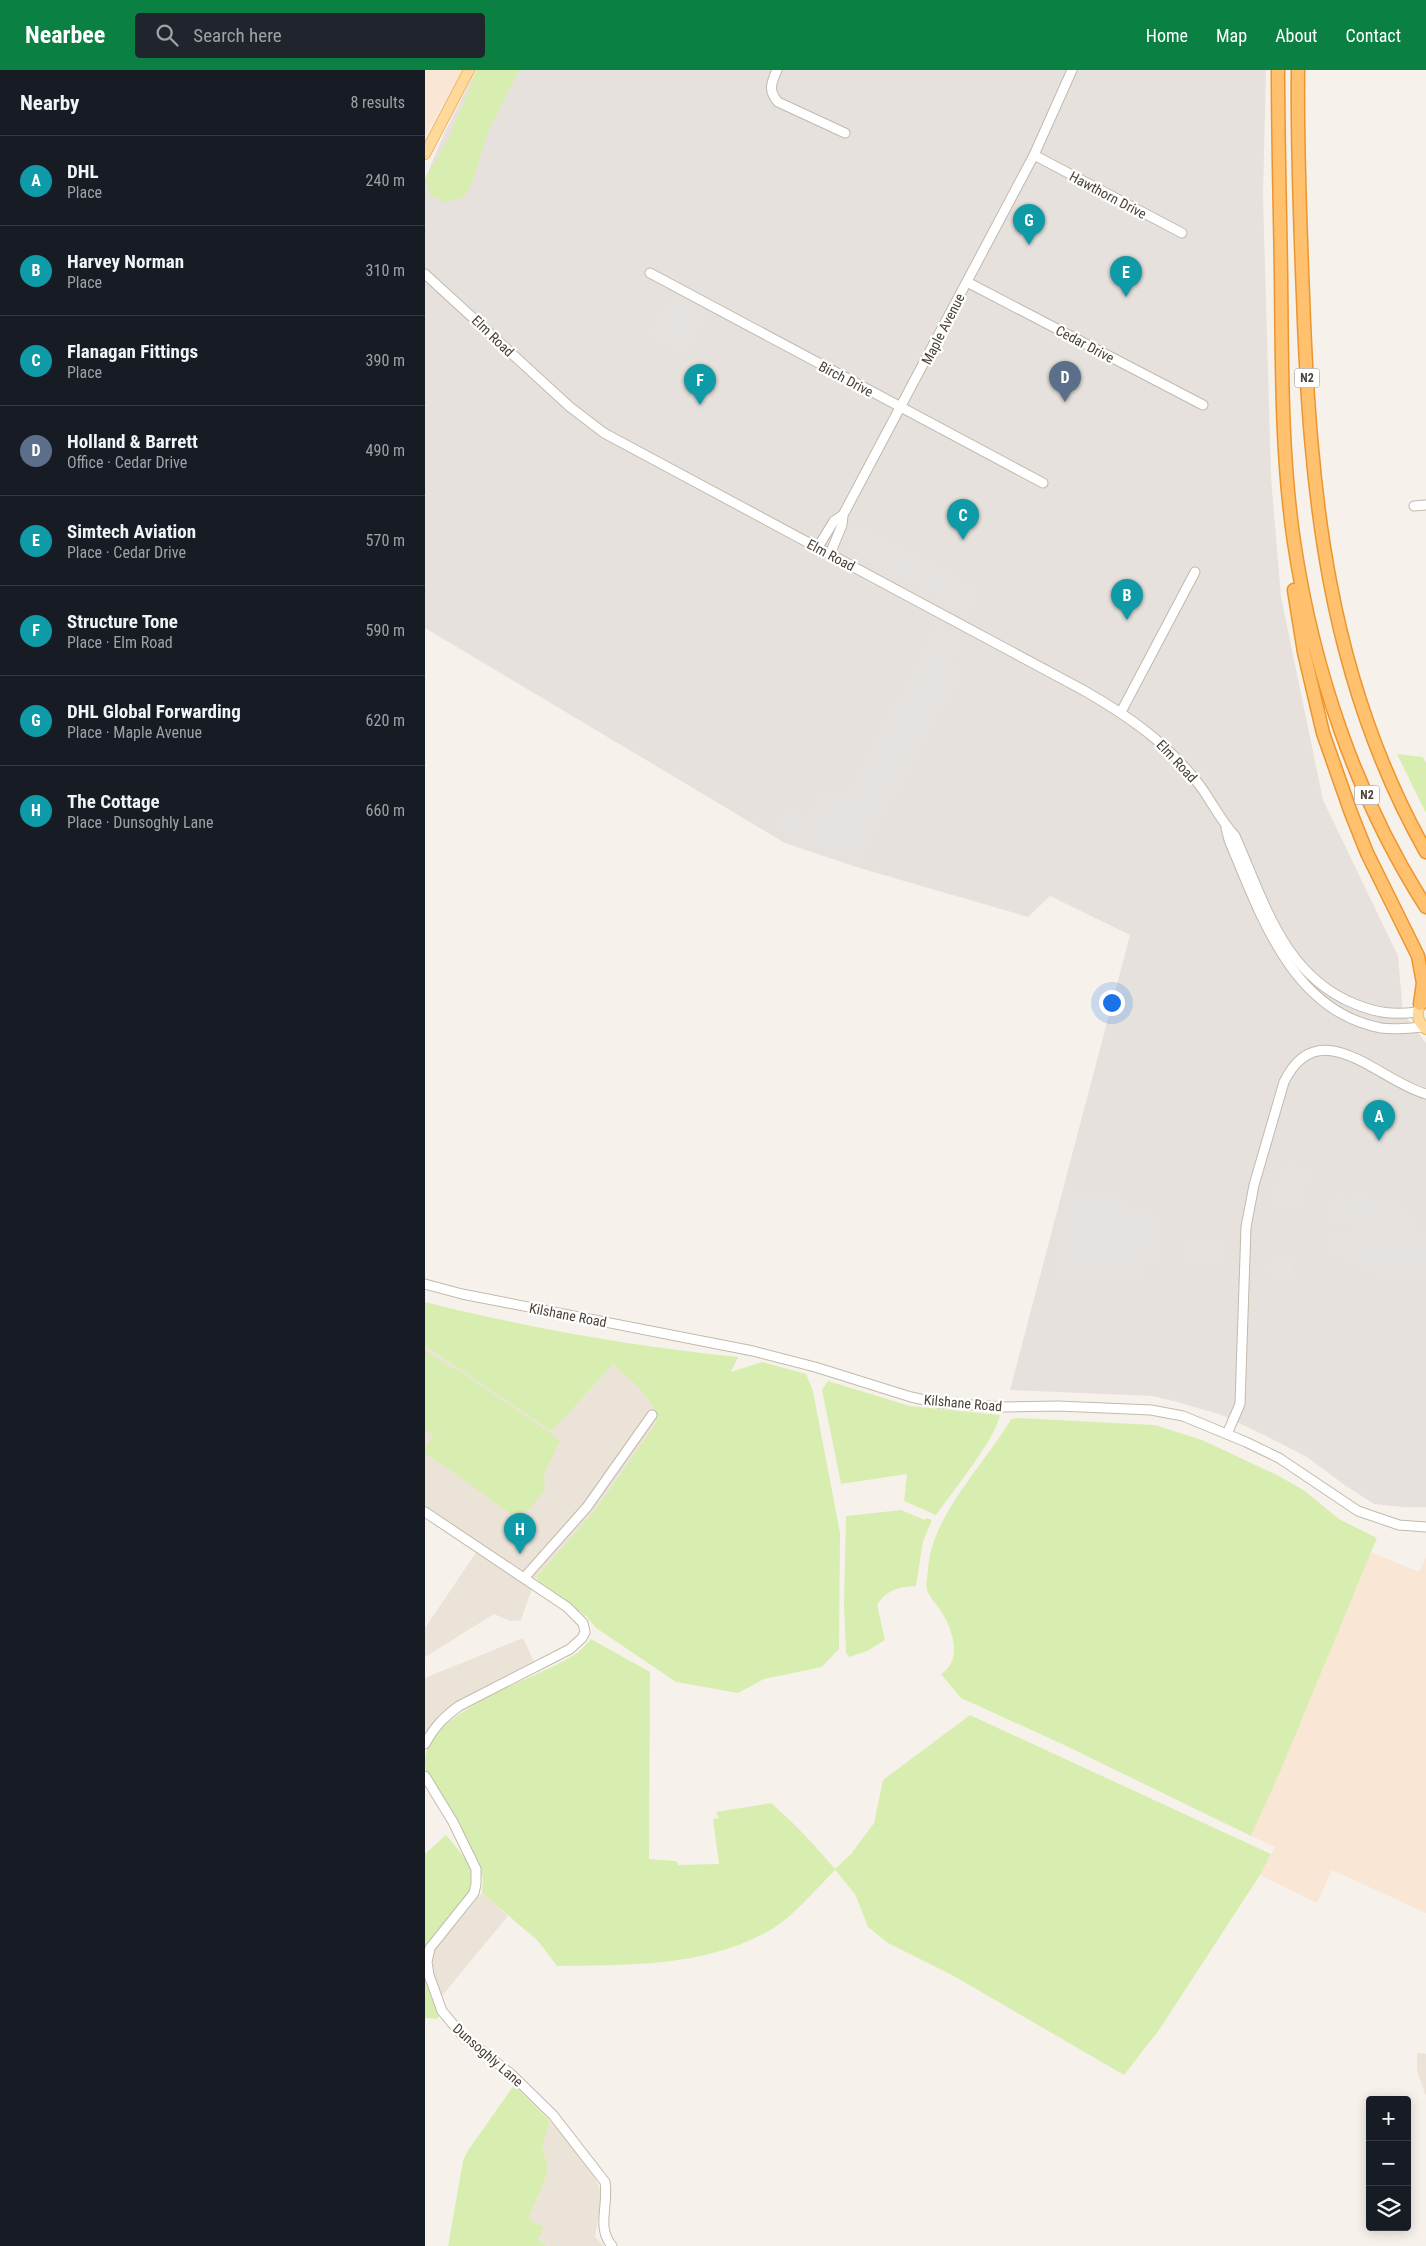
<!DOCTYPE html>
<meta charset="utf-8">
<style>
body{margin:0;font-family:"Roboto Condensed",sans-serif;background:#20242c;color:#f1f3f6}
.controls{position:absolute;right:15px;bottom:15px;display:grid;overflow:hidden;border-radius:5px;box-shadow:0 2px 12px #0003}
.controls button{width:45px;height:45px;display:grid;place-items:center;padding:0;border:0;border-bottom:1px solid #363941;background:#171b24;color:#f1f3f6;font:25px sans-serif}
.you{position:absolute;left:686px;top:932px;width:18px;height:18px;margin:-12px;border:4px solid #fff;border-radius:50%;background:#1a73e8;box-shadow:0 0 0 8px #1a73e833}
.badge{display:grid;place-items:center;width:32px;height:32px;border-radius:50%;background:#0b8043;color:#fff;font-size:16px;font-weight:700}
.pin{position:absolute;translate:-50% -41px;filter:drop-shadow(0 1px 2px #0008)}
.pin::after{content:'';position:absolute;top:26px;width:18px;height:15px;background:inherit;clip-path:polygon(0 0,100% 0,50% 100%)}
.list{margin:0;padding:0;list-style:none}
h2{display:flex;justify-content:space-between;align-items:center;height:65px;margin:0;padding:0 20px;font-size:21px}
h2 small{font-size:16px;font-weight:400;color:#9ea1a6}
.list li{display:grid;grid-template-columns:32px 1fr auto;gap:15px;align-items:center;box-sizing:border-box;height:90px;padding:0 20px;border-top:1px solid #363941}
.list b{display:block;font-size:19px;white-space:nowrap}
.list p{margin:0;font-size:16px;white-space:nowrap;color:#9ea1a6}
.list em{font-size:16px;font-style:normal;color:#9ea1a6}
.icon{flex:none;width:28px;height:28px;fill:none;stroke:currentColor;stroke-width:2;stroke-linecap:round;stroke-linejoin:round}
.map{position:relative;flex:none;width:1001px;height:2176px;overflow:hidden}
header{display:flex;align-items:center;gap:30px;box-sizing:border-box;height:70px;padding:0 25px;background:#0b8043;color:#fff}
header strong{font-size:24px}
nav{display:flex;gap:28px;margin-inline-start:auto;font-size:18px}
.search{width:350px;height:45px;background:#20242c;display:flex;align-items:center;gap:12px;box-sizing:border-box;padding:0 18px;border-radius:5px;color:#9ea1a6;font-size:19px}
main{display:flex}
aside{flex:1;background:#171b24}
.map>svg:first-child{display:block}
</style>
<header>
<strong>Nearbee</strong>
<div class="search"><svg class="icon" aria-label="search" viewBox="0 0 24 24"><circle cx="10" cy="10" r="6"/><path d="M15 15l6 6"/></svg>Search here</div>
<nav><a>Home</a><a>Map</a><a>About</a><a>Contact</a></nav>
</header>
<main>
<aside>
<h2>Nearby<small>8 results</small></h2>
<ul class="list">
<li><span class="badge" style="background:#0f9aa8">A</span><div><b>DHL</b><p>Place</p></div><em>240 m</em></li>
<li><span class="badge" style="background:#0f9aa8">B</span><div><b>Harvey Norman</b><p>Place</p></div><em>310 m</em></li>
<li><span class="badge" style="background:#0f9aa8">C</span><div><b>Flanagan Fittings</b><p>Place</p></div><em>390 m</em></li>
<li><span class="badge" style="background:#5c6f8a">D</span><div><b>Holland &amp; Barrett</b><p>Office · Cedar Drive</p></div><em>490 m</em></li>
<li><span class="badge" style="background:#0f9aa8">E</span><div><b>Simtech Aviation</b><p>Place · Cedar Drive</p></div><em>570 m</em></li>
<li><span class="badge" style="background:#0f9aa8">F</span><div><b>Structure Tone</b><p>Place · Elm Road</p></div><em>590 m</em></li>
<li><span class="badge" style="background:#0f9aa8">G</span><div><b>DHL Global Forwarding</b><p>Place · Maple Avenue</p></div><em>620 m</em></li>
<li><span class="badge" style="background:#0f9aa8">H</span><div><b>The Cottage</b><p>Place · Dunsoghly Lane</p></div><em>660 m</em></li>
</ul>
</aside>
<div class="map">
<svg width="1001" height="2176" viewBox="0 0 1001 2176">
<rect width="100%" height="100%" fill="#f6f2eb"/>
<g fill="#ebe3d8">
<polygon points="0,1276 126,1361 145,1342 188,1294 214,1318 227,1335 231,1353 170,1440 111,1507 96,1550 85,1551 69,1544 0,1587 0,1558 54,1478 0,1442"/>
<polygon points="98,1568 110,1594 39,1628 14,1645 0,1666 0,1608"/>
<polygon points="57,1823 83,1846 16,1927 5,1899 6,1888 13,1876"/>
<polygon points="992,1983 1001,1984 1001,2026 992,2001"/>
<polygon points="125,2051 138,2064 170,2108 175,2120 176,2130 170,2167 179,2176 122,2176 113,2169 103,2149 120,2110 123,2095 117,2078"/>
</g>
<g fill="#f9e6d5">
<polygon points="0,0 37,0 0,67"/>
<polygon points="946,1482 994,1502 1001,1487 1001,1843 907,1800 892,1833 835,1805 850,1777 826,1766 855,1702"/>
</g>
<polygon fill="#e6e1dc" points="51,0 841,0 838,125 846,407 856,527 898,730 973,886 978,943 1001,973 1001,1437 977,1437 949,1434 921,1416 882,1387 843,1367 797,1345 752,1332 728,1326 585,1320 705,865 625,826 603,847 431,797 360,773 0,558 0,109 18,66"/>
<g fill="#d8eeb0">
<polygon points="52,0 94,0 63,62 46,117 37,128 21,133 6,126 0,109 24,67"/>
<polygon points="972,684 998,687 1001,693 1001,743"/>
<path d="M0,1232C103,1258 208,1276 313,1287L306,1302L337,1292L381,1304L388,1321L415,1463L414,1579L397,1597L339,1609L313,1623L251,1612L171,1558L162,1547L113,1512L111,1507L170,1440L231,1353L227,1335L214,1318L188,1294L145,1342L126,1361L0,1276Z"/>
<polygon points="0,1280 28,1299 30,1298 135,1370 119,1404 120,1420 102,1441 99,1440 92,1449 20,1396 0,1384 0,1378 9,1366 0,1360"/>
<path d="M403,1311L485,1336L575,1345C570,1370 527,1422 511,1445L479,1431L482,1404L416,1414L397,1320Z"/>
<path d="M593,1348L730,1355L777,1370L854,1406L880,1421L914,1449L952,1468L855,1702L826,1766L639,1675L536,1628L516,1604C520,1601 524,1598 526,1593C534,1579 525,1555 517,1543C513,1536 505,1528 502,1520C500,1515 503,1504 503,1498C507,1445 560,1394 586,1349Z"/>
<path d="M476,1440L500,1450L501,1448L507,1450L498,1471L491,1516C474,1517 461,1520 452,1535L460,1570L442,1581L424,1587L421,1583L419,1533L421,1446Z"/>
<path d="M166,1569L225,1602L224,1789L251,1791L253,1795L294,1794L288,1749L294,1748L291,1742L346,1733C370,1754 390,1775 410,1799L426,1784L449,1753L458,1710L545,1645L846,1784L835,1805L734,1960L699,2005L527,1905L463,1873L443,1857L430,1824L410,1800C389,1821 367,1849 340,1863C277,1897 202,1895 132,1896L113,1871L57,1823L58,1808L52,1792L2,1705C1,1700 0,1695 0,1690C3,1640 114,1608 149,1585C155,1581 161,1575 166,1569Z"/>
<polygon points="21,1765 51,1801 46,1827 5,1878 3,1897 17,1941 12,1949 0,1948 0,1784"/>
<polygon points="89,2015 125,2051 117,2078 123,2095 120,2110 103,2149 119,2157 113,2169 122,2176 23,2176 38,2091 42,2082"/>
</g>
<g fill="#e5e2df">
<polygon points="248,229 279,246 260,282 228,265"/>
<polygon points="430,457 551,522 542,540 423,477 424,470"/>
<polygon points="514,557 526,563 531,573 522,591 536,598 433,789 389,777 352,759 362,740 385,752 402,721 421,731"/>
<polygon points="864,1097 884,1102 879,1118 874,1117 873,1122 879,1124 875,1138 849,1130 853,1117 864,1120 866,1114 859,1113"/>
<polygon points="645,1122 666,1126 696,1128 697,1139 727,1146 729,1150 735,1151 734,1187 718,1187 717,1207 631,1204 632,1182 636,1171 634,1162"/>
<polygon points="932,1126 980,1139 979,1146 987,1145 986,1159 947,1159 905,1147 910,1133 914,1134 916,1128 930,1132"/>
<polygon points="909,1165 1001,1168 1001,1205 955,1203 907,1180"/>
<polygon points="763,1174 794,1175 794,1190 762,1189"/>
<polygon points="846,1191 868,1191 867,1209 847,1207"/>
</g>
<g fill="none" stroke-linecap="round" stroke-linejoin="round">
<g stroke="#c3b9ac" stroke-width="11">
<g id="minor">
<path d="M352,0C346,13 343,21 353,32L420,63"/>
<polyline points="609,85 757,163"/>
<polyline points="225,203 618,413"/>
<path d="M0,204L145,337L179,363L658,620C702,645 741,672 773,713C786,730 795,750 810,766C839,831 858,905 930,934C952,943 968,945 992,942"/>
<polyline points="542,212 778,335"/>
<polyline points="989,436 1001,435"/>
<polyline points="393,477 409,451 418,445"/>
<polyline points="405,484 417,455 418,445 609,85 647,0"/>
<polyline points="696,642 770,502"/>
<path d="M801,758L804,770C835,843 866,941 956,958C970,960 984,958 998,957"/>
<polyline points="0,1214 37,1224 328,1281 390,1297 486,1327 514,1333 581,1337 633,1336 726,1340 758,1346 821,1372 854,1388 933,1441 974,1455 1001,1457"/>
<path d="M802,1364L815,1334L821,1157L829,1115L859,1012C894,940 954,1011 1001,1024"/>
<path d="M0,1442L142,1537L158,1553L160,1562L157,1568L145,1579L34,1636C19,1647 9,1657 0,1674"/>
<polyline points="99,1508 162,1437 227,1345"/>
<path d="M0,1706L28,1752L51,1799V1814L49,1823L5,1878L2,1892L4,1905L17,1941L37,1965L86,2004L128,2045L180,2112C184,2135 171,2157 187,2176"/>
</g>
</g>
<g stroke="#efb760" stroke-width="12">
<g id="major">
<polyline points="0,84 44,0"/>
<path d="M1001,929C990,938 990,950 1001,959"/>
</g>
</g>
<g stroke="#ec952f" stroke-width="15">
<g id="highway">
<path d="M853,0C853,68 855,136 856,204C857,293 856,384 869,472C888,599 931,728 1001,837"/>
<path d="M873,0C872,75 875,151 878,226C885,422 902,607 1001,782"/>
<polyline points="869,520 879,582 898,663 926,743 942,783 993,886 998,913 995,934"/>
</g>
</g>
<use href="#minor" stroke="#fff" stroke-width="9"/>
<use href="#major" stroke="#ffd99b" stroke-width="10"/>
<use href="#highway" stroke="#ffc16d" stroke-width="12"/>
</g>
<g text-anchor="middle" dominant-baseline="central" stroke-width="4.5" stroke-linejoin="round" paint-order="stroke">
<g fill="#fff" stroke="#827b73" stroke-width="1">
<rect x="869.5" y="298.5" width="25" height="19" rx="4"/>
<rect x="929.5" y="715.5" width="25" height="19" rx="4"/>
</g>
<g font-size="12" font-weight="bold" fill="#4c4237">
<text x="882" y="308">N2</text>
<text x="942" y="725">N2</text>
</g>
<g font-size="14" fill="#4c4237" stroke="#fff">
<text transform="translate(683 125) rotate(28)">Hawthorn Drive</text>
<text transform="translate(518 259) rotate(-63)">Maple Avenue</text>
<text transform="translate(68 266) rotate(44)">Elm Road</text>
<text transform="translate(660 274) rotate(28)">Cedar Drive</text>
<text transform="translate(421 309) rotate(28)">Birch Drive</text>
<text transform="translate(406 485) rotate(28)">Elm Road</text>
<text transform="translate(752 691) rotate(47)">Elm Road</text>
<text transform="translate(143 1245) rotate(11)">Kilshane Road</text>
<text transform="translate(538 1333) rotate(5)">Kilshane Road</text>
<text transform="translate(63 1985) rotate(41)">Dunsoghly Lane</text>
</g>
</g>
</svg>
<div class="controls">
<button>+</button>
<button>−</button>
<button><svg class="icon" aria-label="layers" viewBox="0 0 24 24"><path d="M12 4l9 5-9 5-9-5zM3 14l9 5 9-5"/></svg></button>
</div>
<div class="you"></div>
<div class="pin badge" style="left:954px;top:1071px;background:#0f9aa8">A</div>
<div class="pin badge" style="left:702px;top:550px;background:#0f9aa8">B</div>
<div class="pin badge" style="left:538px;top:470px;background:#0f9aa8">C</div>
<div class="pin badge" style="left:640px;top:332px;background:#5c6f8a">D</div>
<div class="pin badge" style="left:701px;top:227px;background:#0f9aa8">E</div>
<div class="pin badge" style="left:275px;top:335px;background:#0f9aa8">F</div>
<div class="pin badge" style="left:604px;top:175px;background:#0f9aa8">G</div>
<div class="pin badge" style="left:95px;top:1484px;background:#0f9aa8">H</div>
</div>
</main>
